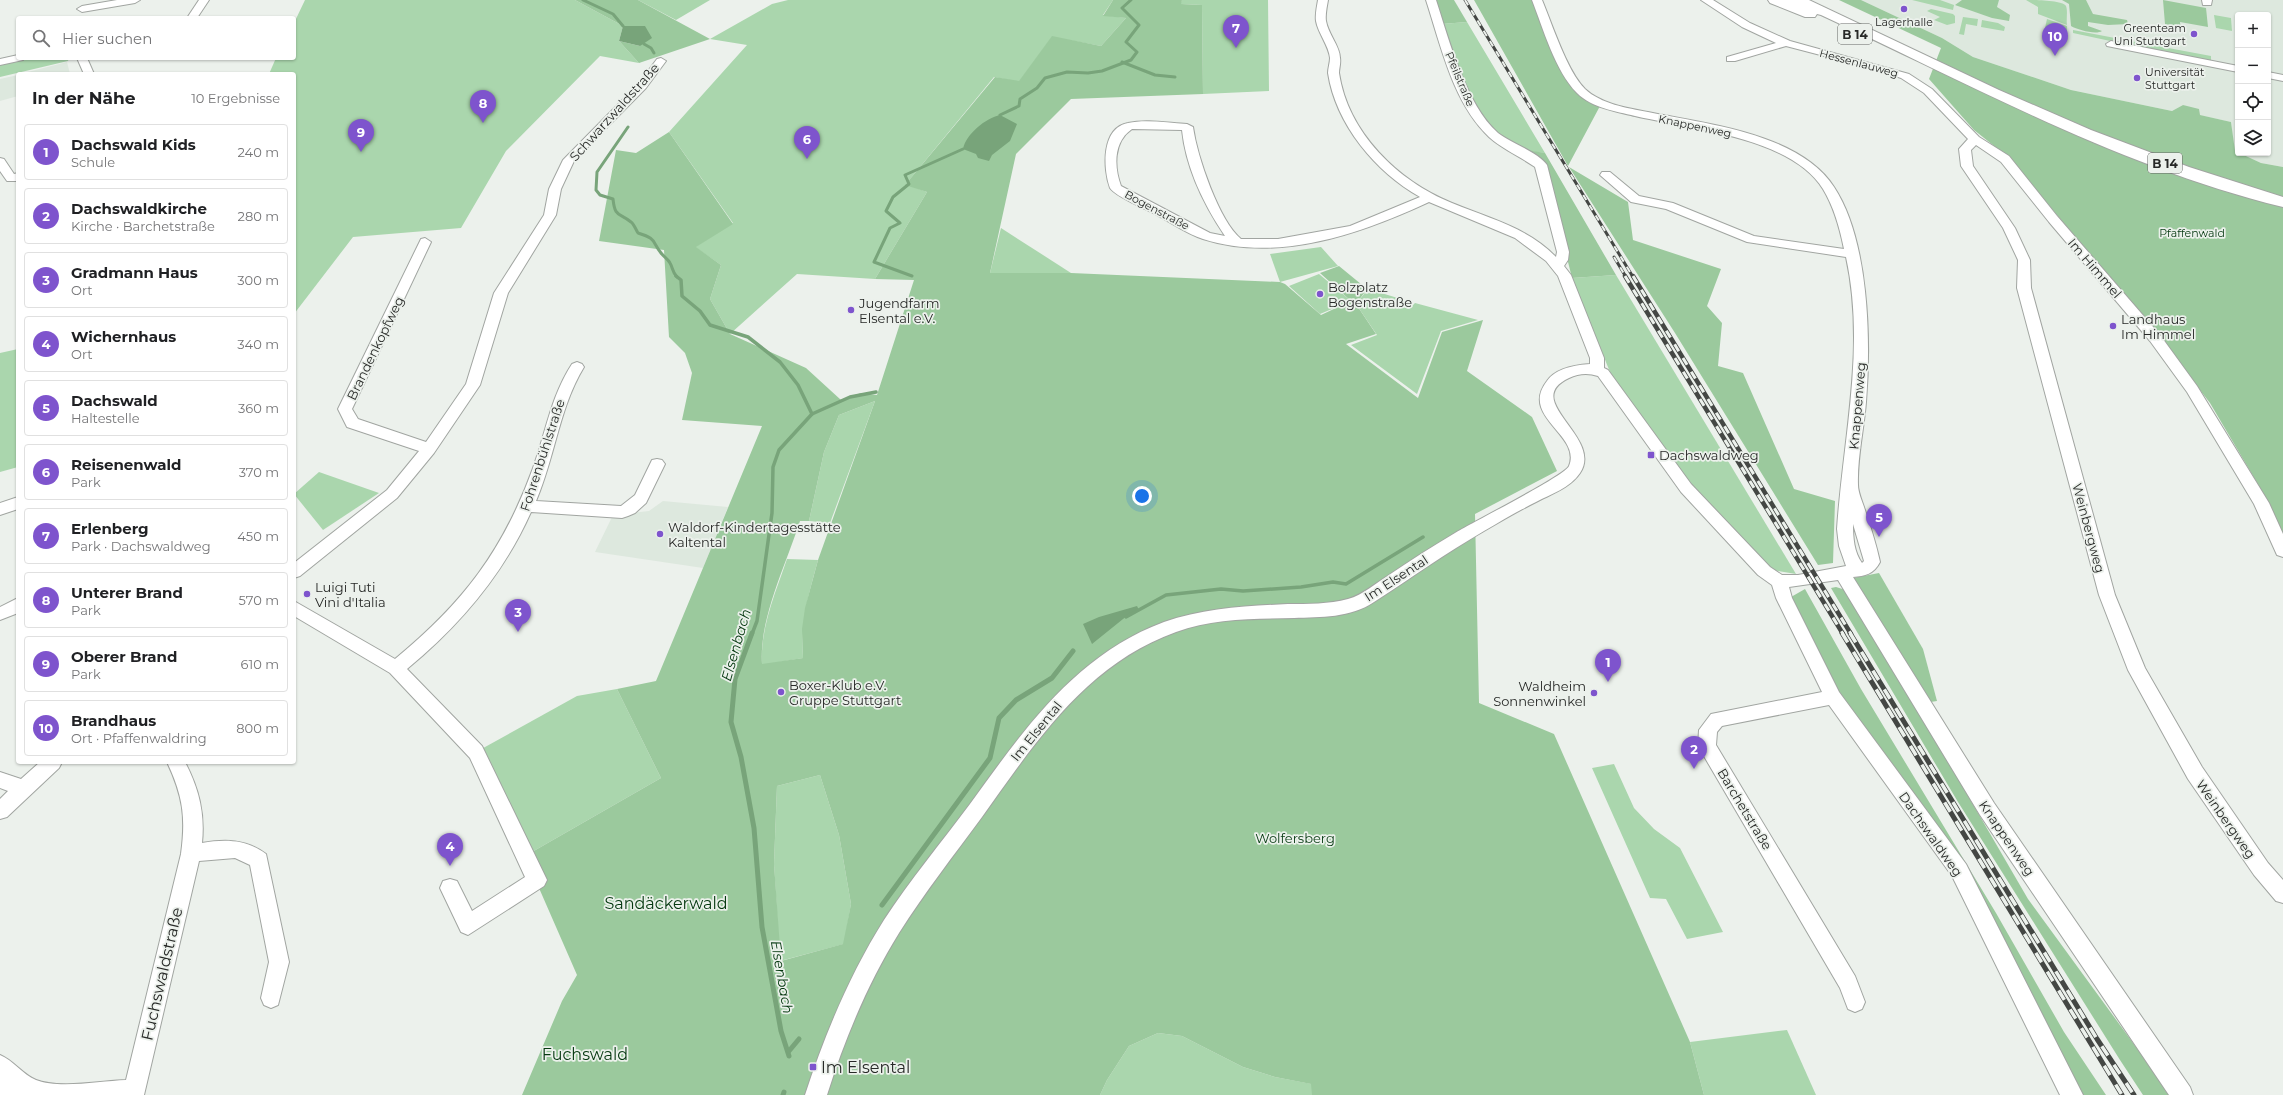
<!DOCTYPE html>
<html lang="de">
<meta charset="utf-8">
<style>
body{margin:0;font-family:Montserrat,sans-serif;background:#f6f6f6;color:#202124}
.controls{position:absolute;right:12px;top:12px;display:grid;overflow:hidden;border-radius:4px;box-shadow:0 1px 3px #0004}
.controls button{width:36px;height:36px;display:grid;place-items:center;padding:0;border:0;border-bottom:1px solid #e0e0e0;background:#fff;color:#202124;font:20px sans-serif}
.you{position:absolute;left:1142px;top:496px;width:14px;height:14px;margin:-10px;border:3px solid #fff;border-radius:50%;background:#1a73e8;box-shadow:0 0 0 6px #1a73e833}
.badge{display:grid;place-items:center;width:26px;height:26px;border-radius:50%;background:#7e54cd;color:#fff;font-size:13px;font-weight:700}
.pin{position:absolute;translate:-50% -33px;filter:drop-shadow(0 1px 2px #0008)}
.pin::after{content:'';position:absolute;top:21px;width:14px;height:12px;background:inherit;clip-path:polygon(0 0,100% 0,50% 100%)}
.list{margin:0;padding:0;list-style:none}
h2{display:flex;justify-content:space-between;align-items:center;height:52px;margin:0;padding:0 16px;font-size:17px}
h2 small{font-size:13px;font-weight:400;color:#757577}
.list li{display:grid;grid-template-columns:26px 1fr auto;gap:12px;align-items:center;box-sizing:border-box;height:56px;margin:0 8px 8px;padding:0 8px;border:1px solid #e0e0e0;border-radius:4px}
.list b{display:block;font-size:15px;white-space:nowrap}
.list p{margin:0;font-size:13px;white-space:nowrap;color:#757577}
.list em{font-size:13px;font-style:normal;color:#757577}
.icon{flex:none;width:22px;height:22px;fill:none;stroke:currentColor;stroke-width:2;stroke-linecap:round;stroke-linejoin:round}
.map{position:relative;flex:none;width:2283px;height:1095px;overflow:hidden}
.search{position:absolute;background:#fff;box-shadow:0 1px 3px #0004;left:16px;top:16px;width:280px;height:44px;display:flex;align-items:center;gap:10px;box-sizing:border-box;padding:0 14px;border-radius:4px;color:#757577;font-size:15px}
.panel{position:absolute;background:#fff;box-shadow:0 1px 3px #0004;left:16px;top:72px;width:280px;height:692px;border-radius:4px}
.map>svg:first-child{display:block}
</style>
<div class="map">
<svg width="2283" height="1095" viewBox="0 0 2283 1095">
<rect width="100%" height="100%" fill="#ecf1ec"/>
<g fill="#dde8de" fill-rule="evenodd">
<path d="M1861,0H2283V167L2261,163L2234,151L2231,122L2199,115L2183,105L2172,111L2071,90L1973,57L1942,38ZM2238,15H2268V153H2238Z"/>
<polygon points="67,62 70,74 20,74"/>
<polygon points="18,75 18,96 0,101 0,79"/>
<polygon points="663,501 728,507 703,568 595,552 613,515 649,511"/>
</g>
<g fill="#aad6ad">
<polygon points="305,0 575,0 623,26 619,41 639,63 600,56 506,151 461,228 353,237 294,314 294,74 269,74 276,58 294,58 294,23"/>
<polygon points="638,0 710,0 676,20"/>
<polygon points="788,0 1113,0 1103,15 1126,18 1101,46 1052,37 1019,82 994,77 906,184 927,192 875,279 797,274 730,334 710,299 721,265 695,247 733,223 669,132 747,45 710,39 772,4"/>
<polygon points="1182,0 1268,0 1269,91 1203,94 1202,5 1180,4"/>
<polygon points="1912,0 1940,0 1954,5 1953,10"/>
<path d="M2026,0C2034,0 2062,0 2066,6C2068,11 2066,20 2067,25L2038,14V7Z"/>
<polygon points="1931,9 1953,14 1955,16 1955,23 1947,25 1934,20 1940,17 1927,11"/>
<polygon points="2214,15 2231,18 2232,31 2216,28"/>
<polygon points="1963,17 1978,19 1977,26 1966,24 1964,35 1959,34"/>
<polygon points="2047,19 2067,26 2067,33 2045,28"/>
<polygon points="1982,20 1998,23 2005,27 2004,31 1981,27"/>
<path d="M1467,22L1545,153C1537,152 1529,151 1521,149C1471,132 1458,67 1442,24Z"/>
<polygon points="2073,30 2115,38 2115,42 2073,33"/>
<polygon points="2120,39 2211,56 2211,61 2120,43"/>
<polygon points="35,58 69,58 68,61 0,77 0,64"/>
<polygon points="1001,228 1071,273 990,273"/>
<polygon points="1321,247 1338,266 1280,282 1270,254"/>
<polygon points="1319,274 1351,301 1320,314 1289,286"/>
<polygon points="1616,275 1796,574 1772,570 1689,482 1612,377 1572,278"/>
<polygon points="1368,289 1401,299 1400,306 1409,309 1415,303 1478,320 1441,331 1417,394 1351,345 1377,335 1356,304"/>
<polygon points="18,349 18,467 0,472 0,353"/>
<polygon points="875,401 830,523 809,521 824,452 839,415"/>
<polygon points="319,472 379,493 323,530 294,494"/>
<path d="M787,559L818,560C808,597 801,619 803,658L762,665C760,628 775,594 787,559Z"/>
<polygon points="617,689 661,778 525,856 476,752 577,696"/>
<polygon points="1614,764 1634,808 1654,829 1680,848 1723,932 1687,939 1666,899 1650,898 1592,768"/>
<polygon points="820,775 839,835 851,904 844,944 780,961 774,864 777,786"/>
<polygon points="1787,1030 1816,1095 1704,1095 1690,1042"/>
<polygon points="1158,1033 1182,1036 1243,1067 1275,1077 1312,1084 1312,1095 1100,1095 1107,1080 1129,1046"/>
</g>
<g fill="#9bc99d" fill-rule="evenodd">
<polygon points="575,0 638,0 710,39 639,63 619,41 640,46 645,26 623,26"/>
<path d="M1113,0H1182L1181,4L1202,5L1203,94L1071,99L1016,154L990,273H1071L1280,282L1285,284L1321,315L1351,301L1320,273L1339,266L1367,289L1356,304L1376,334L1346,344L1418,398L1442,332L1483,320L1467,371L1532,417L1557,471L1475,514L1479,703L1554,734L1690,1042L1704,1095H1312L1311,1084L1275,1077L1243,1067L1182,1036L1158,1033L1129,1046L1107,1080L1100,1095H522L562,1001L577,975L525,856L661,778L617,689L656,681L762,426L682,420L692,373L685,353L669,337L664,250L599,241L616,150L636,153L669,132L733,224L696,247L721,265L710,299L730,334L806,368L841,400L861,393L877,395L914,280L875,279L927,192L905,185L995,77L1019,81L1052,36L1101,46L1126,18L1103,16ZM875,401L818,560L805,608L802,629L803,658L762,664C759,618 786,565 800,521H809L824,452L839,415ZM820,775L839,835L851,904L843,944L781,961L774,864L777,786Z"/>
<polygon points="1436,0 1454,0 1467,22 1442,24"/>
<polygon points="1474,0 1533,0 1573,89 1600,106 1568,166"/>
<polygon points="1839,0 1861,0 1942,38 1973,57 2071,90 2172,111 2183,105 2199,109 2200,115 2231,122 2235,151 2261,163 2283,167 2283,535 2269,503 2210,403 2150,325 2008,157 1974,130 1929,79 1941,48"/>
<polygon points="1962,0 1999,0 1997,7 2010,15 2009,21 1992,18 1955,5"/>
<path d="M2062,0H2086L2093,14L2127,20L2128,24L2108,25L2088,22V26L2102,31C2096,35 2078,30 2071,26L2069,4Z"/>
<polygon points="2163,0 2206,8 2208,27 2180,22 2181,30 2171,28 2171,25 2165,24"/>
<polygon points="1527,150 1545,153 1616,275 1572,278 1544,165"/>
<polygon points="1569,167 1628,202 1633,240 1721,269 1707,306 1722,323 1718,366 1743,373 1794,489 1835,501 1833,563 1818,565 1675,333"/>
<polygon points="1879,573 1923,649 1937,701 1924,703 1853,578"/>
<polygon points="1836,587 1849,591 2028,899 2171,1095 2143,1095 2120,1060 1958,802 1831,588"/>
<polygon points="1805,589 1861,689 1996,913 2064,1032 2106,1095 2077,1095 1960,870 1839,698 1791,597"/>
</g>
<g fill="#78a47a">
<polygon points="623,26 645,26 652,38 640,46 619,41"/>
<path d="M1000,115L1017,124L1010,141L992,155L989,161L978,158L976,154L963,149C966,134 986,118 1000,115Z"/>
<polygon points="1137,606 1139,610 1128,615 1092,644 1083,624 1099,617"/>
</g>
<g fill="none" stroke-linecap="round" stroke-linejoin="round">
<g stroke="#78a47a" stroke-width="3">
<polyline points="583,0 613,14 623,26"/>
<polyline points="644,44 651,48 654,53"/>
<polyline points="1122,62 1155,75 1175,77"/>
<polyline points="1000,115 1019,106 1020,99 1037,88 1045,78 1067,72 1088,73 1102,71 1131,60 1137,52 1126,42 1139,25 1122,8 1131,0"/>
<path d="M628,127L597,172L596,190L600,195L613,199C615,218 619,212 631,222C634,224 636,230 638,233C657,239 651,240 661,253C664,257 668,259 670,263C673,268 672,272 677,277"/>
<polyline points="912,276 874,262 890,228 900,223 886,211 893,197 909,184 905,175 963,149"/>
</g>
<g stroke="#78a47a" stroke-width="3.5">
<polyline points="676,276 681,280 682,296 700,311 710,325 748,337 780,362 798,385 812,414"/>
<polyline points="1126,617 1166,595 1221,589 1243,591 1301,587 1333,582 1346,584 1423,537"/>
<polyline points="752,634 757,621 772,513 773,467 779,450 812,414 850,397 876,392"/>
</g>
<g stroke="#78a47a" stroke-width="5">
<polyline points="752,633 735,679 731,722 741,757 754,828 762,927 781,1031 789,1056"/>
<polyline points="882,905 990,758 999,718 1016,700 1052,678 1073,651"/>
<polyline points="789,1051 799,1039"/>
<polyline points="783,1095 784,1092"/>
</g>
<g stroke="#a1a5a1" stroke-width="2">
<g id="street">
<polygon points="117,0 140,0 135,3 82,12 77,9 82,6"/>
<polygon points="199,0 209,0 197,18 187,18"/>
<path d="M1318,0H1328C1327,6 1325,15 1326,21C1328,34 1340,46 1340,58C1341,63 1339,68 1339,73C1348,133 1398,181 1452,203C1488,218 1527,227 1556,257L1557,252L1535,167C1521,157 1502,149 1489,137C1453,103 1441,46 1426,0H1436C1449,40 1466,105 1498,133C1511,143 1538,152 1547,165L1569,252L1568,260L1564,266L1571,275L1604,358V368L1608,370L1691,484L1770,567L1782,575H1798L1846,566L1839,546L1837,529C1843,438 1866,348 1846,257L1747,242L1666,209L1631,202L1600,175L1602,172H1610L1639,196L1673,203L1754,236L1844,249C1840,229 1834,207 1823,189C1791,137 1690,129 1635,116C1615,111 1592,108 1577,93C1555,71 1543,28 1532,0H1542C1552,24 1567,71 1585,89C1601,104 1627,108 1648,112C1706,124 1799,133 1834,187C1869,240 1871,340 1866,402C1864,429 1857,458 1858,485C1858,492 1862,501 1864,507C1870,525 1876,543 1880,562C1874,574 1865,576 1853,577L1994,803L2190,1087L2193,1095H2169L1980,815L1838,580L1789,587L1792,598L1839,692L1966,864L2083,1095H2060L1952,876L1829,705L1722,726L1717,732L1716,745L1855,976L1865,1002L1862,1009L1855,1012L1848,1009L1840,988L1698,746L1699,730L1711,714L1822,692L1776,598L1772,585L1758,575L1681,492L1598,376C1589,373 1579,373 1569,378C1520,401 1604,437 1580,473C1570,488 1551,494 1536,502C1518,511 1501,521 1484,531C1446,553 1411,578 1374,602C1351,618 1320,617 1294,618C1255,619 1213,618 1176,632C1086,664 1035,743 982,817C954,855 925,892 899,933C868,983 845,1038 827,1095H805C825,1034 850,974 884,920C910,880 941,843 970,804C1023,731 1075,655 1164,622C1204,608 1246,606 1288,604C1308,604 1329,604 1348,599C1363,595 1376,583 1389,575C1411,560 1433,546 1455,533C1471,523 1565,476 1569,466C1582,435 1519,417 1547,381C1556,368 1575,365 1590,364V358L1558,276L1546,261L1515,238L1429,202C1360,234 1278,263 1203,239C1187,234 1172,223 1157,215C1146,209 1116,197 1110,188C1103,169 1101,128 1128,123C1146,119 1168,123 1187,124L1193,127C1197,156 1219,221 1241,239H1278L1350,226L1420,197C1376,172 1336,125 1328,73C1328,68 1330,63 1330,58C1329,46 1318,33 1316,21C1315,15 1317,6 1318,0ZM1132,129L1182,130C1186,168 1204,205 1225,236L1210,233L1121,186C1114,167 1113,142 1132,129ZM1853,524L1864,561L1862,563C1854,552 1853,538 1853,524Z"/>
<polygon points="1701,0 1713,0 1750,23 1790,41 1909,74 1932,89 1979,137 2009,156 2057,216 2160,335 2197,386 2269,503 2283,534 2283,557 2277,555 2254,504 2187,392 2150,341 2049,222 2001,162 1976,145 1971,150 1973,166 2015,228 2030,260 2031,288 2115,595 2145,668 2202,767 2268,863 2283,880 2283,903 2276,901 2254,875 2188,779 2128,670 2099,595 2017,288 2018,260 2003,228 1961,166 1959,149 1968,139 1924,93 1901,78 1878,70 1786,46 1735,61 1727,61 1727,57 1776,43 1742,27"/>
<polygon points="2202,0 2212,0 2211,5 2203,5"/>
<polygon points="2111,41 2238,66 2238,72 2107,46 2106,44"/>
<polygon points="18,55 18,58 24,58 23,60 0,65 0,59"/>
<polygon points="77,58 87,58 94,74 84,74"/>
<polygon points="661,58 666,61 646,88 574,161 561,189 556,215 508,293 480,385 434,453 397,498 300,576 294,578 294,563 387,490 419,451 347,427 338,409 421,239 425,238 431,242 352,409 358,419 426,442 466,384 494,293 544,215 549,189 563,160 638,84 657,59"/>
<polygon points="2268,72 2283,75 2283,81 2268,78"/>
<polygon points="0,158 4,159 14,174 18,173 18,181 7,181 0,171"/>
<path d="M577,362L582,364L584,367C559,408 555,457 536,501L621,506L635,495L652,460L657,459L662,460L665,464L646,503L635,513L628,516L622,518L531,512C503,575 460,625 407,669L482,746L547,880L544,886L468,935L461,932L440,888L443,881L450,879L457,881L472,911L525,877L470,758L390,673L294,616V601L395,659C463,603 503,551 533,468C546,432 551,396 572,364Z"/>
<polygon points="18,497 18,509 0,515 0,503"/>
<polygon points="18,598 18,613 0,620 0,607"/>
<polygon points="40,762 62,762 59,768 7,817 0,819 0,799 8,791 0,788 0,772 21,779"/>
<path d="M167,762H185C199,789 205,813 202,843C225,839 246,839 266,854L289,962L278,1005L271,1008L264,1005L261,998L269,962L250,865L235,858L199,861L144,1095H0V1055C14,1061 22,1074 36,1080C58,1089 101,1081 126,1080L181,854C186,817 183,796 167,762Z"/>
</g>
</g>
<g stroke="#a1a5a1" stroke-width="2">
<path id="highway" d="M1768,0H1809L1999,90L2091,130L2189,167L2283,197V207C2120,167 1972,85 1821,15L1817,14L1815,17H1805L1770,3Z"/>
</g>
<use href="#street" fill="#fff" fill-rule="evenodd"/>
<use href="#highway" fill="#fff" fill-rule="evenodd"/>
<g stroke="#444744" stroke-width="3">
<g id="rail-far2">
<polyline points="1465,0 1633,277"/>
<polyline points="1614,257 1626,277"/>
</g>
</g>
<g stroke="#444744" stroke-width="4.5">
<g id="rail-far1">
<polyline points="1625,276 1843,634"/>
<polyline points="1633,276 1851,634"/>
</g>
</g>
<g stroke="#444744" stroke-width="5">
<g id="rail">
<polyline points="1842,633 2122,1095"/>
<polyline points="1850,633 2097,1039 2134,1095"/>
</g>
</g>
<use href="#rail-far2" stroke="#ecf1ec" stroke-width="2" stroke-dasharray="6" stroke-linecap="butt"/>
<use href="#rail-far1" stroke="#ecf1ec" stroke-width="3" stroke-dasharray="8" stroke-linecap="butt"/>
<use href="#rail" stroke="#ecf1ec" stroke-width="3.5" stroke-dasharray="11" stroke-linecap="butt"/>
</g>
<g fill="#7e54cd" stroke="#ecf1ec" stroke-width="1.5">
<circle cx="1904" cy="9" r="4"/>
<circle cx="2194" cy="34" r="4"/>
<circle cx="2137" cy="78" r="4"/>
<circle cx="1320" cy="294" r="4"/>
<circle cx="851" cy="310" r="4"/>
<circle cx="2113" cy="326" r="4"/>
<rect x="1647" y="451" width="8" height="8" rx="2"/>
<circle cx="660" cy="534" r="4"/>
<circle cx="307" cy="594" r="4"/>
<circle cx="781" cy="692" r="4"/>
<circle cx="1594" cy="693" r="4"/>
<rect x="809" y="1063" width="8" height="8" rx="2"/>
</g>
<g text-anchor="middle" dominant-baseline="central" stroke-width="3.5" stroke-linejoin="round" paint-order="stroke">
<g font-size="11" fill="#272927" stroke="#ecf1ec">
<text x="1904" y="22">Lagerhalle</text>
<text x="2186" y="28" text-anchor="end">Greenteam<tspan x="2186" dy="13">Uni Stuttgart</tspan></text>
<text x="2145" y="72" text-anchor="start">Universität<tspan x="2145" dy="13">Stuttgart</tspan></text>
</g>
<g font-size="11" fill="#272927" stroke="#ecf1ec">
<text transform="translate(1859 63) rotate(15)">Hessenlauweg</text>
<text transform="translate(1460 79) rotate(67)">Pfeilstraße</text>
<text transform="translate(1695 126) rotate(12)">Knappenweg</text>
<text transform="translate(1157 210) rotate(28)">Bogenstraße</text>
</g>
<g font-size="11" fill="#053910" stroke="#ecf1ec">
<text x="2192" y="233">Pfaffenwald</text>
</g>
<g fill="#ecf1ec" stroke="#626562" stroke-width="1">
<rect x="1838" y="24" width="34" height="20" rx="3"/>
<rect x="2148" y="153" width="34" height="20" rx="3"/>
</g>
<g font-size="12" font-weight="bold" fill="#272927">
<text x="1855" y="34">B 14</text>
<text x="2165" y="163">B 14</text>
</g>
<g font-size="13" fill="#272927" stroke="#ecf1ec">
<text transform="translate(614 112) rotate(-48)">Schwarzwaldstraße</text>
<text transform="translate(2095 268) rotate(49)">Im Himmel</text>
<text transform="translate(375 348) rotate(-64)">Brandenkopfweg</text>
<text transform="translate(1857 406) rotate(-85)">Knappenweg</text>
<text transform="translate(542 455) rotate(-72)">Fohrenbühlstraße</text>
<text transform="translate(2089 528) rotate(75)">Weinbergweg</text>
<text transform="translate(1396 578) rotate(-33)">Im Elsental</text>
<text transform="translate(1036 731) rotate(-51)">Im Elsental</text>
<text transform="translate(1745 809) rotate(59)">Barchetstraße</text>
<text transform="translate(2226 819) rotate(55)">Weinbergweg</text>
<text transform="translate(1931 834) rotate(55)">Dachswaldweg</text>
<text transform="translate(2007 838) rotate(56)">Knappenweg</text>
</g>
<g font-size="13" fill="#272927" stroke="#ecf1ec" text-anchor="start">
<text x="1328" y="287">Bolzplatz<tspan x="1328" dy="15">Bogenstraße</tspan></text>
<text x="859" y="303">Jugendfarm<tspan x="859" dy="15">Elsental e.V.</tspan></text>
<text x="2121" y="319">Landhaus<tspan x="2121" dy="15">Im Himmel</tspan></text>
<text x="1659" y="455">Dachswaldweg</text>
<text x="668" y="527">Waldorf-Kindertagesstätte<tspan x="668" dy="15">Kaltental</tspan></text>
<text x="315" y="587">Luigi Tuti<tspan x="315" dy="15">Vini d'Italia</tspan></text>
<text x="789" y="685">Boxer-Klub e.V.<tspan x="789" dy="15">Gruppe Stuttgart</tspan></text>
<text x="1586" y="686" text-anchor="end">Waldheim<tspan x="1586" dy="15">Sonnenwinkel</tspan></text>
</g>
<g font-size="13" fill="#053910" stroke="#ecf1ec">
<text x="1295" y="838">Wolfersberg</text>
</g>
<g font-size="14" font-style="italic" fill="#01350c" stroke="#ecf1ec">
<text transform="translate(736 645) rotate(-74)">Elsenbach</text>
<text transform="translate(782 977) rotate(80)">Elsenbach</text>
</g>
<g font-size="16" fill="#053910" stroke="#ecf1ec">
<text x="666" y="903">Sandäckerwald</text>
<text x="585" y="1054">Fuchswald</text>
</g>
<g font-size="16" fill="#272927" stroke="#ecf1ec">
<text transform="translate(162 974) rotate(-77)">Fuchswaldstraße</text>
</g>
<g font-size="16" fill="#272927" stroke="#ecf1ec" text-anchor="start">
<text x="821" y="1067">Im Elsental</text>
</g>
</g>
</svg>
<div class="controls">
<button>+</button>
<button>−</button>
<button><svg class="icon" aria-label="locate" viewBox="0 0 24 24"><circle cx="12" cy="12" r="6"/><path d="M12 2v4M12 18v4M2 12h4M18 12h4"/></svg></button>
<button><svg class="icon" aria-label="layers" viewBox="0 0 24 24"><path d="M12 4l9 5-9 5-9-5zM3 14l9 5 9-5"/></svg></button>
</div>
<div class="you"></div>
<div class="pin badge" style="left:1608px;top:682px">1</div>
<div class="pin badge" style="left:1694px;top:769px">2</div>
<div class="pin badge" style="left:518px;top:632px">3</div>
<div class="pin badge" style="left:450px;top:866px">4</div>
<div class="pin badge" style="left:1879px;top:537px">5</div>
<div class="pin badge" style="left:807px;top:159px">6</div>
<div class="pin badge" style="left:1236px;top:48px">7</div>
<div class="pin badge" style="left:483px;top:123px">8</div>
<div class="pin badge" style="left:361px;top:152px">9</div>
<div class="pin badge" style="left:2055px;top:56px">10</div>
<div class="search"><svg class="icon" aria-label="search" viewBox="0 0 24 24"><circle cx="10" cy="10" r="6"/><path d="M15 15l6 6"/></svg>Hier suchen</div>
<section class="panel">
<h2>In der Nähe<small>10 Ergebnisse</small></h2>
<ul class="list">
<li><span class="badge">1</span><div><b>Dachswald Kids</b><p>Schule</p></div><em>240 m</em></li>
<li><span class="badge">2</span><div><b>Dachswaldkirche</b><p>Kirche · Barchetstraße</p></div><em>280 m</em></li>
<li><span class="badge">3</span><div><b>Gradmann Haus</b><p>Ort</p></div><em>300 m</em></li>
<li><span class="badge">4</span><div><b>Wichernhaus</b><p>Ort</p></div><em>340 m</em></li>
<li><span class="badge">5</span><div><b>Dachswald</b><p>Haltestelle</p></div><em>360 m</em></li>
<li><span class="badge">6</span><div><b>Reisenenwald</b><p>Park</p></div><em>370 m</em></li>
<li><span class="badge">7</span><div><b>Erlenberg</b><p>Park · Dachswaldweg</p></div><em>450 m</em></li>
<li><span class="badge">8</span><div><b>Unterer Brand</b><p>Park</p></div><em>570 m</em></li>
<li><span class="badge">9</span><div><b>Oberer Brand</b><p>Park</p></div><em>610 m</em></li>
<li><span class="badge">10</span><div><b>Brandhaus</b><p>Ort · Pfaffenwaldring</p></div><em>800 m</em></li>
</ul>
</section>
</div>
